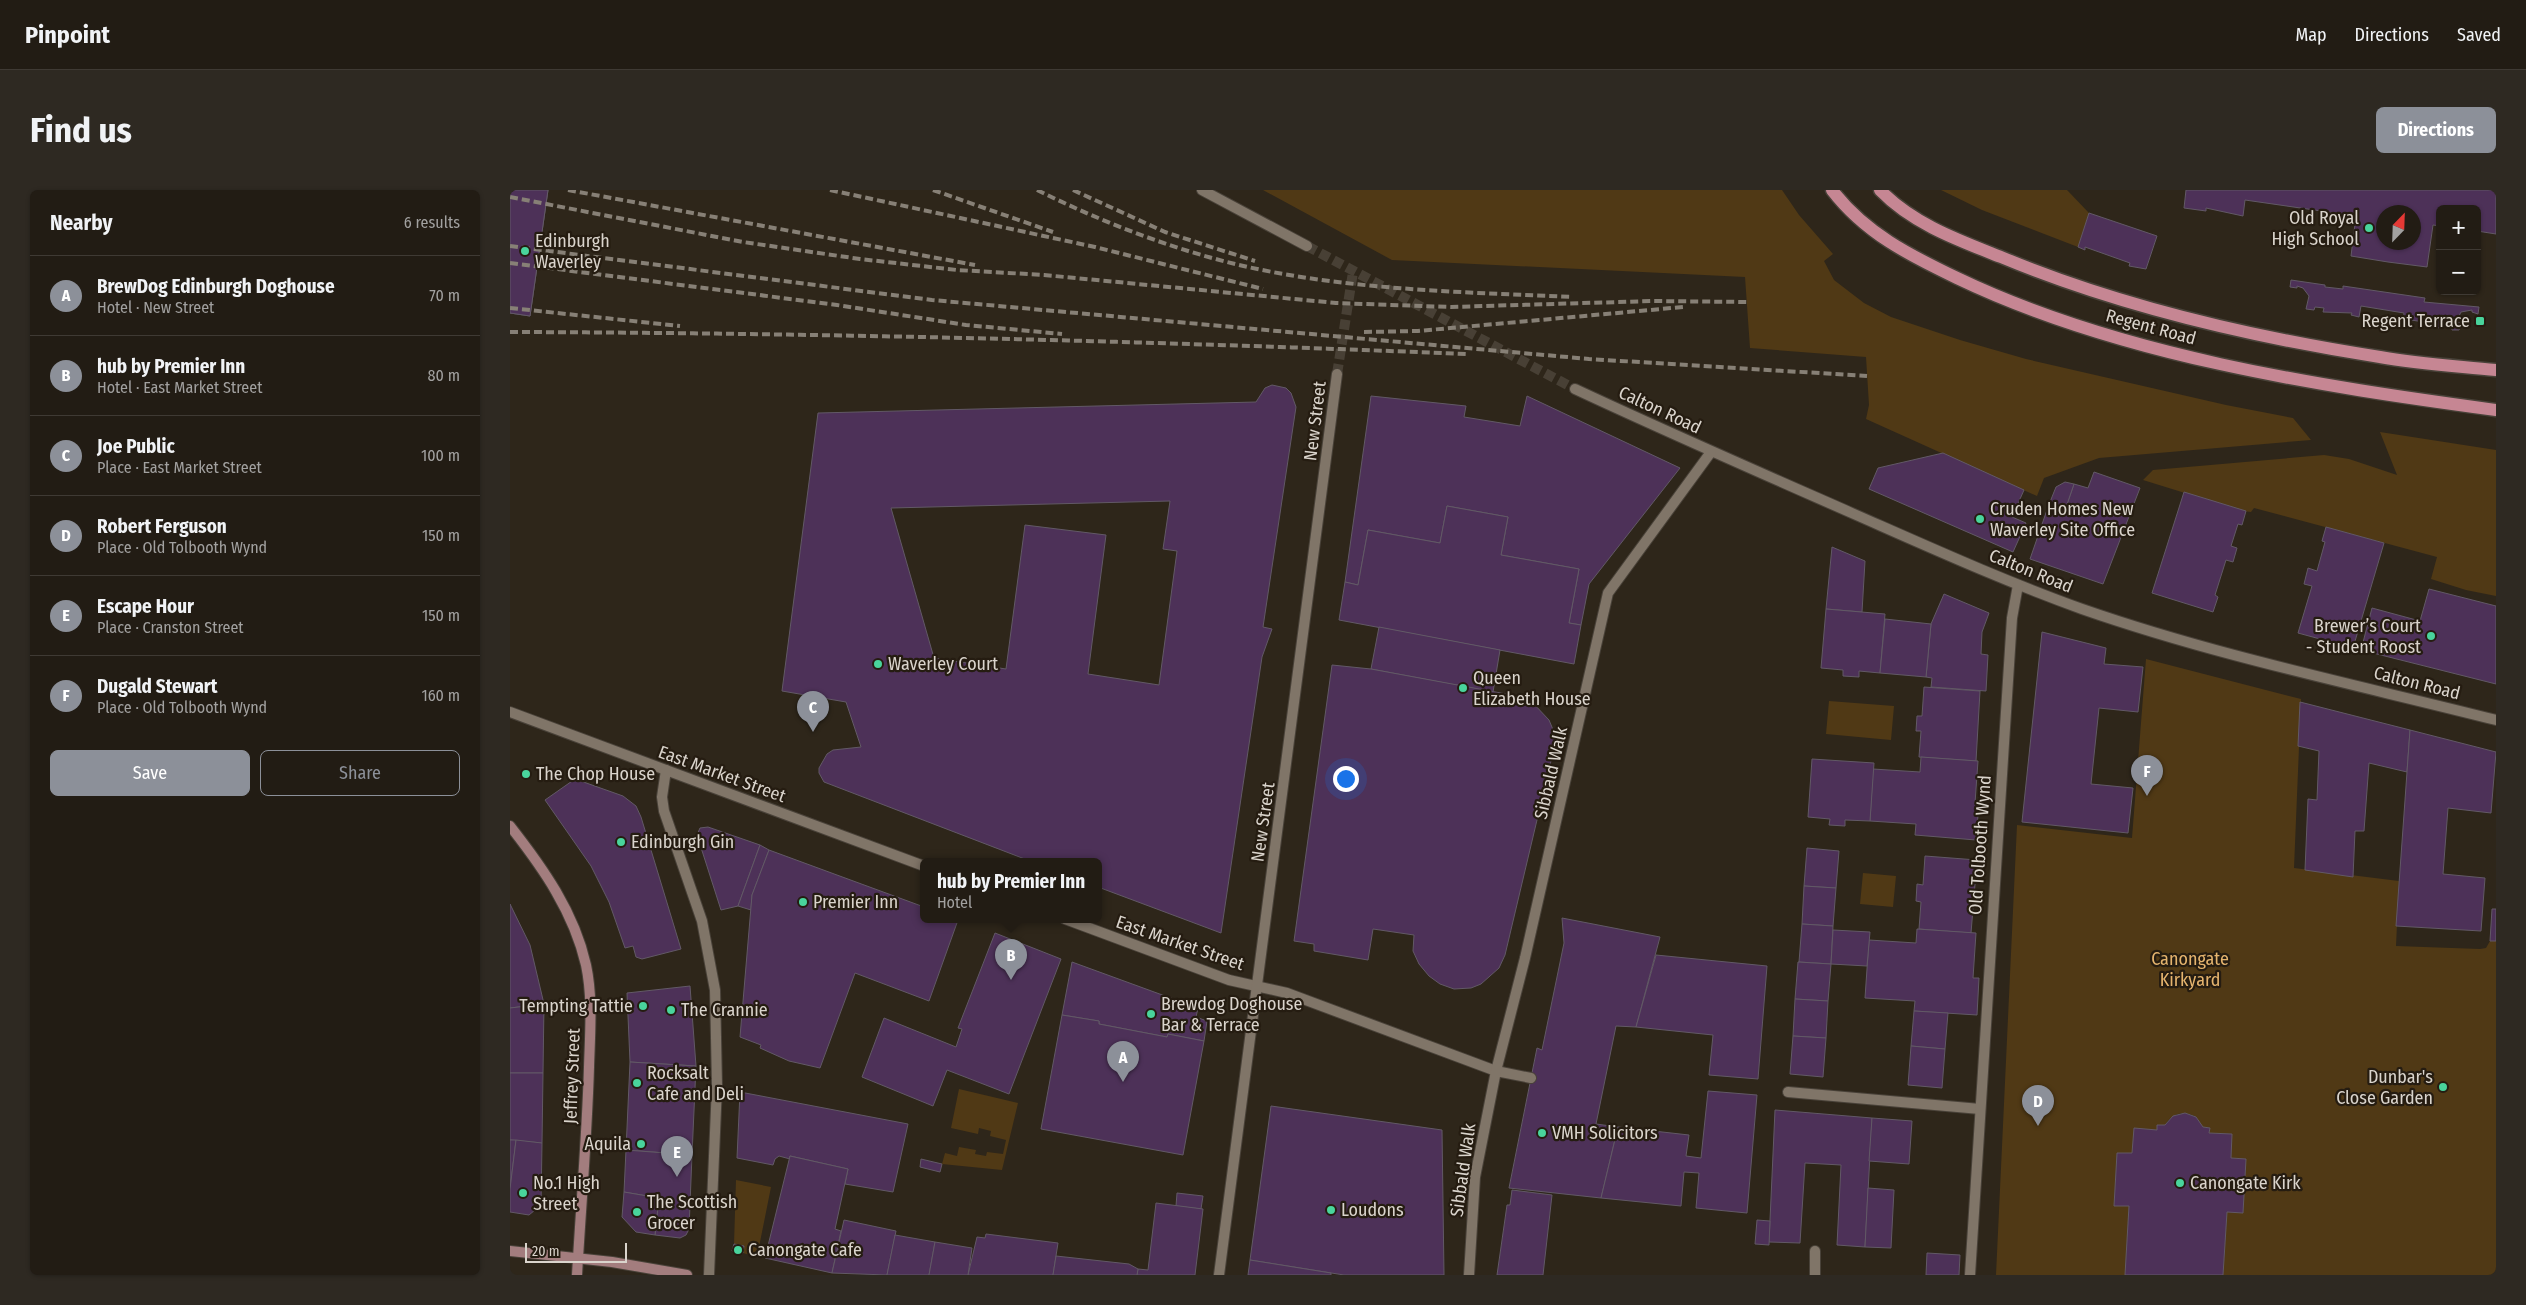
<!DOCTYPE html>
<meta charset="utf-8">
<style>
body{margin:0;font-family:"Fira Sans Condensed",sans-serif;background:#2e2922;color:#f1f3f6}
.controls{position:absolute;right:15px;top:15px;display:grid;overflow:hidden;border-radius:8px;box-shadow:0 1px 4px #0004}
.controls button{width:45px;height:45px;display:grid;place-items:center;padding:0;border:0;border-bottom:1px solid #3f3a34;background:#221c14;color:#f1f3f6;font:25px sans-serif}
.compass{position:absolute;left:1866px;top:15px;width:45px;height:45px;border-radius:50%;background:#221c14;box-shadow:0 1px 4px #0004;rotate:23deg}
.scale{position:absolute;left:15px;bottom:12px;width:102px;box-sizing:border-box;padding-left:5px;border:2px solid #dad4cc;border-top:0;font-size:14px;line-height:18px;white-space:nowrap;color:#dad4cc;-webkit-text-stroke:4px #251c11;paint-order:stroke}
.you{position:absolute;left:835px;top:588px;width:18px;height:18px;margin:-12px;border:4px solid #fff;border-radius:50%;background:#1a73e8;box-shadow:0 0 0 8px #1a73e833}
.badge{display:grid;place-items:center;width:32px;height:32px;border-radius:50%;background:#8c9099;color:#fff;font-size:16px;font-weight:700}
.pin{position:absolute;translate:-50% -41px;filter:drop-shadow(0 1px 2px #0008)}
.pin::after{content:'';position:absolute;top:26px;width:18px;height:15px;background:inherit;clip-path:polygon(0 0,100% 0,50% 100%)}
.popup{position:absolute;left:410px;top:668px;width:182px;height:65px;box-sizing:border-box;display:grid;place-content:center;border-radius:8px;background:#221c14;filter:drop-shadow(0 1px 4px #0005);font-size:16px;white-space:nowrap;color:#a2a1a0}
.popup b{font-size:19px;color:#f1f3f6}
.popup::after{content:'';position:absolute;left:50%;top:100%;margin-left:-10px;border:10px solid transparent;border-top-color:#221c14}
.list{margin:0;padding:0;list-style:none}
h2{display:flex;justify-content:space-between;align-items:center;height:65px;margin:0;padding:0 20px;font-size:21px}
h2 small{font-size:16px;font-weight:400;color:#a2a1a0}
.list li{display:grid;grid-template-columns:32px 1fr auto;gap:15px;align-items:center;box-sizing:border-box;height:80px;padding:0 20px;border-top:1px solid #3f3a34}
.list b{display:block;font-size:19px;white-space:nowrap}
.list p{margin:0;font-size:16px;white-space:nowrap;color:#a2a1a0}
.list em{font-size:16px;font-style:normal;color:#a2a1a0}
.actions{display:flex;gap:10px;padding:15px 20px}
.actions a{flex:1;padding:11px 0;border:1px solid #8c9099;border-radius:8px;text-align:center;font-size:18px;color:#8c9099}
.actions .main{background:#8c9099;color:#fff}
.map{position:relative;flex:none;width:1986px;height:1085px;overflow:hidden;border-radius:8px}
header{display:flex;align-items:center;gap:30px;box-sizing:border-box;height:70px;padding:0 25px;background:#221c14;border-bottom:1px solid #3f3a34}
header strong{font-size:24px}
nav{display:flex;gap:28px;margin-inline-start:auto;font-size:18px}
.intro{display:flex;align-items:center;justify-content:space-between;box-sizing:border-box;height:120px;padding:0 30px}
h1{margin:0;font-size:35px}
.button{padding:12px 22px;border-radius:8px;background:#8c9099;color:#fff;font-size:18px;font-weight:700}
main{display:flex;gap:30px;padding:0 30px}
aside{flex:1;background:#221c14;border-radius:8px;box-shadow:0 1px 4px #0004}
.map>svg:first-child{display:block}
</style>
<header>
<strong>Pinpoint</strong>
<nav><a>Map</a><a>Directions</a><a>Saved</a></nav>
</header>
<div class="intro"><h1>Find us</h1><a class="button">Directions</a></div>
<main>
<aside>
<h2>Nearby<small>6 results</small></h2>
<ul class="list">
<li><span class="badge">A</span><div><b>BrewDog Edinburgh Doghouse</b><p>Hotel · New Street</p></div><em>70 m</em></li>
<li><span class="badge">B</span><div><b>hub by Premier Inn</b><p>Hotel · East Market Street</p></div><em>80 m</em></li>
<li><span class="badge">C</span><div><b>Joe Public</b><p>Place · East Market Street</p></div><em>100 m</em></li>
<li><span class="badge">D</span><div><b>Robert Ferguson</b><p>Place · Old Tolbooth Wynd</p></div><em>150 m</em></li>
<li><span class="badge">E</span><div><b>Escape Hour</b><p>Place · Cranston Street</p></div><em>150 m</em></li>
<li><span class="badge">F</span><div><b>Dugald Stewart</b><p>Place · Old Tolbooth Wynd</p></div><em>160 m</em></li>
</ul>
<div class="actions"><a class="main">Save</a><a>Share</a></div>
</aside>
<div class="map">
<svg width="1986" height="1085" viewBox="0 0 1986 1085">
<rect width="100%" height="100%" fill="#2e261a"/>
<g fill="#503915">
<polygon points="753,0 1272,0 1289,25 1323,64 1314,71 1324,90 1354,113 1381,127 1450,150 1516,169 1716,215 1783,228 1801,250 1589,268 1534,288 1527,306 1356,229 1359,215 1356,167 1240,158 1235,87 882,70"/>
<polygon points="1431,0 1557,0 1579,23 1568,57 1472,20"/>
<polygon points="1870,242 1986,260 1986,406 1956,400 1921,389 1927,367 1744,318 1741,322 1733,321 1633,290 1643,280 1814,265 1839,269 1887,285"/>
<path d="M1636,469L1791,509L1784,678L1889,691L1886,756L1970,759L1976,758L1980,751H1986V1085H1713L1717,1022L1733,1023L1736,970L1721,968L1722,944L1699,943L1700,938L1693,937L1686,927C1674,920 1662,923 1655,935H1647V940L1622,963H1607L1604,1016H1619L1615,1085H1486L1507,635L1622,648Z"/>
<polygon points="1319,511 1384,516 1381,550 1316,544"/>
<polygon points="1353,683 1386,686 1383,717 1350,714"/>
<polygon points="449,899 508,913 492,980 432,974 435,963 447,966 449,957 466,960 465,964 476,966 477,962 493,964 496,950 480,946 481,941 469,938 468,944 441,938"/>
<polygon points="226,990 261,997 247,1067 233,1063 234,1056 224,1054"/>
</g>
<g fill="#4d3158" stroke="#625966" fill-rule="evenodd">
<polygon points="0,0 38,0 20,126 0,123"/>
<polygon points="0,0 38,0 20,126 0,123"/>
<path d="M1676,0H1986V44L1967,41V19H1930V36L1923,35L1917,77L1878,72L1841,66L1846,26L1735,10L1733,26L1696,18V21L1674,18ZM1874,22H1904V52H1874Z"/>
<polygon points="1579,23 1647,46 1636,79 1619,76 1620,73 1575,57 1575,60 1568,57"/>
<polygon points="1781,90 1815,95 1815,97 1833,99 1833,96 1915,108 1914,112 1969,117 1968,124 1962,122 1962,120 1951,122 1946,132 1951,133 1949,140 1942,140 1942,136 1931,135 1931,138 1914,136 1914,132 1901,130 1901,134 1893,132 1894,123 1851,116 1849,127 1841,125 1842,123 1813,122 1814,118 1805,117 1804,120 1796,119 1799,106 1793,98 1787,96 1787,98 1780,97"/>
<path d="M762,195L776,198L781,203L786,217L753,437L762,439L752,467L711,743L588,697V671H520L314,592L309,583V578L317,564L323,560L351,557L336,512L272,501L308,223L746,212L755,198ZM660,311L653,359L667,361L649,495L578,484L596,345L515,335L496,479L424,468L381,318Z"/>
<polygon points="861,206 956,216 954,227 1010,236 1017,206 1170,278 1079,394 1071,435 1059,433 1069,379 991,365 998,327 937,316 930,353 858,340 848,395 835,392"/>
<polygon points="1433,263 1514,300 1502,327 1516,333 1503,362 1359,299 1368,278"/>
<polygon points="1584,282 1630,298 1593,394 1520,369 1538,317 1554,323 1564,294 1578,298"/>
<polygon points="1555,292 1564,294 1554,323 1538,317 1546,297"/>
<polygon points="1674,302 1736,321 1732,335 1728,334 1721,356 1727,358 1723,372 1716,370 1705,405 1708,407 1703,422 1642,403"/>
<polygon points="937,316 998,327 991,365 1069,379 1059,433 1071,435 1064,474 829,430 835,392 848,395 858,340 930,353"/>
<polygon points="1816,337 1874,353 1843,458 1788,443 1802,396 1794,394 1798,378 1807,381 1815,352 1812,351"/>
<polygon points="1322,357 1355,371 1352,422 1316,419"/>
<polygon points="1919,399 1986,416 1986,494 1851,460 1862,418 1910,431"/>
<polygon points="1434,404 1479,423 1472,442 1471,464 1478,465 1476,501 1421,497 1422,488 1416,487 1421,434"/>
<polygon points="1316,419 1375,424 1370,483 1349,481 1349,487 1333,486 1333,480 1311,478"/>
<polygon points="1375,429 1421,434 1416,487 1370,483"/>
<polygon points="869,437 990,460 983,502 861,479"/>
<polygon points="1532,442 1596,458 1594,474 1633,477 1628,522 1589,518 1581,594 1623,598 1618,643 1512,632"/>
<polygon points="822,475 861,479 1007,506 1022,512 1039,530 1044,542 1045,554 995,765 989,778 971,794 961,798 944,799 930,794 919,786 909,774 903,761 904,745 863,739 858,770 804,761 804,754 784,751"/>
<polygon points="1414,497 1470,501 1466,571 1409,567 1411,541 1406,541 1407,526 1412,526"/>
<polygon points="1790,512 1900,540 1897,582 1859,573 1854,641 1845,641 1843,687 1795,680 1798,609 1807,610 1809,561 1788,556"/>
<polygon points="1900,540 1986,562 1981,623 1938,618 1933,684 1975,688 1971,741 1886,736"/>
<polygon points="1411,567 1468,571 1465,613 1469,613 1466,650 1405,645 1406,634 1360,631 1363,579 1410,582"/>
<polygon points="1302,569 1364,573 1360,631 1335,630 1335,636 1319,635 1320,629 1298,627"/>
<polygon points="65,589 113,606 126,616 131,627 171,759 132,769 126,767 123,756 115,758 99,712 81,676 35,610"/>
<polygon points="198,637 250,655 228,716 211,720 187,645 190,638"/>
<polygon points="250,655 259,660 242,705 241,720 228,716"/>
<polygon points="1297,658 1329,661 1326,698 1294,696"/>
<polygon points="259,660 414,717 414,729 448,730 419,811 345,783 310,878 279,871 250,858 251,855 230,847 242,705"/>
<polygon points="1415,666 1467,670 1461,743 1409,739 1411,712 1406,711 1407,694 1413,695"/>
<polygon points="1294,696 1326,698 1323,736 1292,734"/>
<polygon points="0,714 20,755 34,814 0,818"/>
<polygon points="1982,719 1986,719 1986,751 1980,751"/>
<polygon points="1052,728 1150,747 1126,837 1106,836 1086,934 1108,937 1091,1008 999,998 1027,858 1032,860 1054,753"/>
<polygon points="1292,734 1323,736 1321,774 1289,772"/>
<polygon points="1407,739 1466,743 1463,788 1469,788 1467,825 1404,821 1405,811 1355,808 1359,750 1406,753"/>
<polygon points="1323,740 1360,742 1357,776 1321,774"/>
<polygon points="485,743 551,769 499,904 437,880 423,916 352,887 374,828 446,857 452,839 448,838"/>
<polygon points="1146,765 1257,776 1248,889 1199,885 1203,845 1126,837"/>
<polygon points="562,772 688,818 686,827 697,831 694,851 658,844 657,847 589,834 589,831 552,825"/>
<polygon points="1288,772 1321,774 1318,811 1285,809"/>
<polygon points="180,796 186,876 120,872 117,803"/>
<polygon points="1285,809 1318,811 1316,848 1283,846"/>
<polygon points="34,814 33,883 0,883 0,818"/>
<polygon points="1404,821 1438,823 1435,859 1401,856"/>
<polygon points="552,825 589,831 589,834 657,847 658,844 694,851 673,965 531,939"/>
<polygon points="1283,846 1316,848 1313,887 1280,884"/>
<polygon points="1401,856 1435,859 1432,898 1398,895"/>
<polygon points="120,872 186,876 182,965 116,960"/>
<polygon points="0,883 33,883 32,953 0,950"/>
<polygon points="1198,901 1247,905 1237,1023 1186,1018 1189,983 1174,982 1171,1016 1091,1008 1108,937 1179,945 1176,966 1191,968"/>
<polygon points="230,902 398,934 383,1002 335,994 338,979 280,966 280,969 269,966 265,969 263,975 227,968"/>
<polygon points="761,916 932,940 934,1085 834,1085 740,1070"/>
<polygon points="1265,920 1362,928 1355,1057 1327,1055 1331,975 1295,973 1290,1053 1259,1052"/>
<polygon points="1675,923 1686,927 1693,937 1700,938 1699,943 1722,944 1721,968 1736,969 1733,1023 1717,1022 1713,1085 1615,1085 1619,1016 1604,1016 1607,963 1622,963 1624,938 1647,940 1647,935 1655,935 1663,926"/>
<polygon points="1362,928 1402,931 1399,974 1359,971"/>
<polygon points="0,950 6,950 0,999"/>
<polygon points="6,950 32,953 31,1015 19,1025 0,1022 0,999"/>
<polygon points="116,960 182,965 179,1039 176,1045 170,1048 145,1045 149,1008 114,1002"/>
<polygon points="280,966 338,979 325,1039 331,1041 322,1083 255,1068"/>
<polygon points="411,969 432,974 430,982 410,977"/>
<polygon points="1358,998 1384,1000 1381,1058 1355,1057"/>
<polygon points="1002,1000 1042,1005 1033,1085 987,1085 997,1015 1000,1015"/>
<polygon points="114,1002 149,1008 145,1045 126,1042 112,1027"/>
<polygon points="667,1003 693,1006 691,1019 666,1016"/>
<polygon points="646,1013 693,1019 685,1085 627,1085 628,1079 638,1080"/>
<polygon points="334,1030 386,1041 377,1085 322,1083"/>
<polygon points="1247,1030 1260,1031 1259,1055 1245,1054"/>
<polygon points="476,1044 548,1053 543,1085 458,1085 467,1047 475,1048"/>
<polygon points="385,1045 425,1052 419,1085 377,1085"/>
<polygon points="425,1052 462,1058 458,1085 419,1085"/>
<polygon points="224,1054 234,1056 233,1063 222,1061"/>
<polygon points="1417,1063 1450,1065 1449,1085 1416,1085"/>
<polygon points="546,1066 619,1074 628,1079 627,1085 543,1085"/>
<polygon points="740,1070 821,1083 821,1085 738,1085"/>
</g>
<g fill="none" stroke-linecap="round" stroke-linejoin="round">
<g stroke="#484035" stroke-width="10" stroke-dasharray="10 5" stroke-linecap="butt">
<polyline points="797,56 1065,199"/>
<polyline points="827,184 843,82"/>
</g>
<g stroke="#494239" stroke-width="12">
<g id="street">
<polyline points="692,0 797,56"/>
<path d="M1065,199C1157,242 1251,283 1344,324C1419,357 1494,391 1572,419C1707,466 1848,495 1986,530"/>
<polyline points="0,522 414,676"/>
<polyline points="156,580 152,607 154,621 192,731 205,800 207,895 199,1085"/>
<polyline points="555,729 719,790 777,803 986,881 1021,888"/>
<polyline points="1278,902 1470,919"/>
<polyline points="709,1085 827,184"/>
<polyline points="959,1085 965,987 986,881 1015,768 1098,403 1201,262"/>
<polyline points="1305,1085 1305,1061"/>
<polyline points="1460,1085 1502,428 1508,395"/>
</g>
</g>
<g stroke="#494239" stroke-width="12">
<g id="secondary">
<path d="M0,636C33,678 64,722 76,775C83,808 80,843 79,877C77,946 71,1015 67,1085"/>
<polyline points="0,1061 102,1072 177,1085"/>
</g>
</g>
<g stroke="#494239" stroke-width="15">
<g id="primary">
<path d="M1322,0C1355,43 1399,65 1447,88C1610,166 1808,196 1986,220"/>
<path d="M1370,0C1403,34 1448,50 1491,67C1611,117 1741,147 1870,167C1908,174 1947,176 1986,180"/>
</g>
</g>
<use href="#street" stroke="#807568" stroke-width="10"/>
<use href="#secondary" stroke="#a37d7e" stroke-width="10"/>
<use href="#primary" stroke="#c68693" stroke-width="12"/>
<g stroke="#878076" stroke-width="4" stroke-dasharray="8 4" stroke-linecap="butt">
<polyline points="58,0 465,75"/>
<polyline points="320,0 585,57 753,99"/>
<polyline points="423,0 543,42"/>
<path d="M527,0C588,30 651,55 717,72C827,100 951,102 1063,107"/>
<polyline points="563,0 655,42 745,71"/>
<polyline points="0,7 233,52 350,69 447,80 534,85 826,113 941,117 1143,111 1237,112"/>
<polyline points="0,56 422,110 1079,169 1357,186"/>
<polyline points="0,73 327,115 456,135 552,144"/>
<polyline points="0,118 170,136"/>
<path d="M0,142C319,143 638,151 956,164"/>
<polyline points="854,142 908,141 1173,117"/>
</g>
</g>
<g fill="#49d49c" stroke="#251c11" stroke-width="2">
<circle cx="1859" cy="38" r="5"/>
<circle cx="15" cy="61" r="5"/>
<rect x="1965" y="126" width="10" height="10" rx="2.5"/>
<circle cx="1470" cy="329" r="5"/>
<circle cx="1921" cy="446" r="5"/>
<circle cx="368" cy="474" r="5"/>
<circle cx="953" cy="498" r="5"/>
<circle cx="16" cy="584" r="5"/>
<circle cx="111" cy="652" r="5"/>
<circle cx="293" cy="712" r="5"/>
<circle cx="133" cy="816" r="5"/>
<circle cx="161" cy="820" r="5"/>
<circle cx="641" cy="824" r="5"/>
<circle cx="127" cy="893" r="5"/>
<circle cx="1933" cy="897" r="5"/>
<circle cx="1032" cy="943" r="5"/>
<circle cx="131" cy="954" r="5"/>
<circle cx="1670" cy="993" r="5"/>
<circle cx="13" cy="1003" r="5"/>
<circle cx="821" cy="1020" r="5"/>
<circle cx="127" cy="1022" r="5"/>
<circle cx="228" cy="1060" r="5"/>
</g>
<g text-anchor="middle" dominant-baseline="central" stroke-width="4.5" stroke-linejoin="round" paint-order="stroke">
<g font-size="18" fill="#dad4cc" stroke="#251c11" text-anchor="start">
<text x="1849" y="28" text-anchor="end">Old Royal<tspan x="1849" dy="21">High School</tspan></text>
<text x="25" y="51">Edinburgh<tspan x="25" dy="21">Waverley</tspan></text>
<text x="1960" y="131" text-anchor="end">Regent Terrace</text>
<text x="1480" y="319">Cruden Homes New<tspan x="1480" dy="21">Waverley Site Office</tspan></text>
<text x="1911" y="436" text-anchor="end">Brewer’s Court<tspan x="1911" dy="21">- Student Roost</tspan></text>
<text x="378" y="474">Waverley Court</text>
<text x="963" y="488">Queen<tspan x="963" dy="21">Elizabeth House</tspan></text>
<text x="26" y="584">The Chop House</text>
<text x="121" y="652">Edinburgh Gin</text>
<text x="303" y="712">Premier Inn</text>
<text x="651" y="814">Brewdog Doghouse<tspan x="651" dy="21">Bar &amp; Terrace</tspan></text>
<text x="123" y="816" text-anchor="end">Tempting Tattie</text>
<text x="171" y="820">The Crannie</text>
<text x="137" y="883">Rocksalt<tspan x="137" dy="21">Cafe and Deli</tspan></text>
<text x="1923" y="887" text-anchor="end">Dunbar's<tspan x="1923" dy="21">Close Garden</tspan></text>
<text x="1042" y="943">VMH Solicitors</text>
<text x="121" y="954" text-anchor="end">Aquila</text>
<text x="23" y="993">No.1 High<tspan x="23" dy="21">Street</tspan></text>
<text x="1680" y="993">Canongate Kirk</text>
<text x="137" y="1012">The Scottish<tspan x="137" dy="21">Grocer</tspan></text>
<text x="831" y="1020">Loudons</text>
<text x="238" y="1060">Canongate Cafe</text>
</g>
<g font-size="18" fill="#dad4cc" stroke="#251c11">
<text transform="translate(1641 137) rotate(15)">Regent Road</text>
<text transform="translate(1150 220) rotate(25)">Calton Road</text>
<text transform="translate(805 231) rotate(-83)">New Street</text>
<text transform="translate(1521 381) rotate(22)">Calton Road</text>
<text transform="translate(1907 493) rotate(14)">Calton Road</text>
<text transform="translate(1041 583) rotate(-77)">Sibbald Walk</text>
<text transform="translate(212 584) rotate(20)">East Market Street</text>
<text transform="translate(753 632) rotate(-82)">New Street</text>
<text transform="translate(1470 655) rotate(-86)">Old Tolbooth Wynd</text>
<text transform="translate(670 753) rotate(19)">East Market Street</text>
<text transform="translate(62 886) rotate(-88)">Jeffrey Street</text>
<text transform="translate(953 980) rotate(-82)">Sibbald Walk</text>
</g>
<g font-size="18" fill="#e5b46e" stroke="#251c11">
<text x="1680" y="769">Canongate<tspan x="1680" dy="21">Kirkyard</tspan></text>
</g>
</g>
</svg>
<div class="controls">
<button>+</button>
<button>−</button>
</div>
<svg class="compass" viewBox="-18 -18 36 36"><path d="M0-13l5 13h-10z" fill="#e53935"/><path d="M0 13l5-13h-10z" fill="#a2a1a0"/></svg>
<div class="scale">20 m</div>
<div class="you"></div>
<div class="pin badge" style="left:613px;top:892px">A</div>
<div class="pin badge" style="left:501px;top:790px">B</div>
<div class="popup"><b>hub by Premier Inn</b>Hotel</div>
<div class="pin badge" style="left:303px;top:542px">C</div>
<div class="pin badge" style="left:1528px;top:936px">D</div>
<div class="pin badge" style="left:167px;top:987px">E</div>
<div class="pin badge" style="left:1637px;top:606px">F</div>
</div>
</main>
